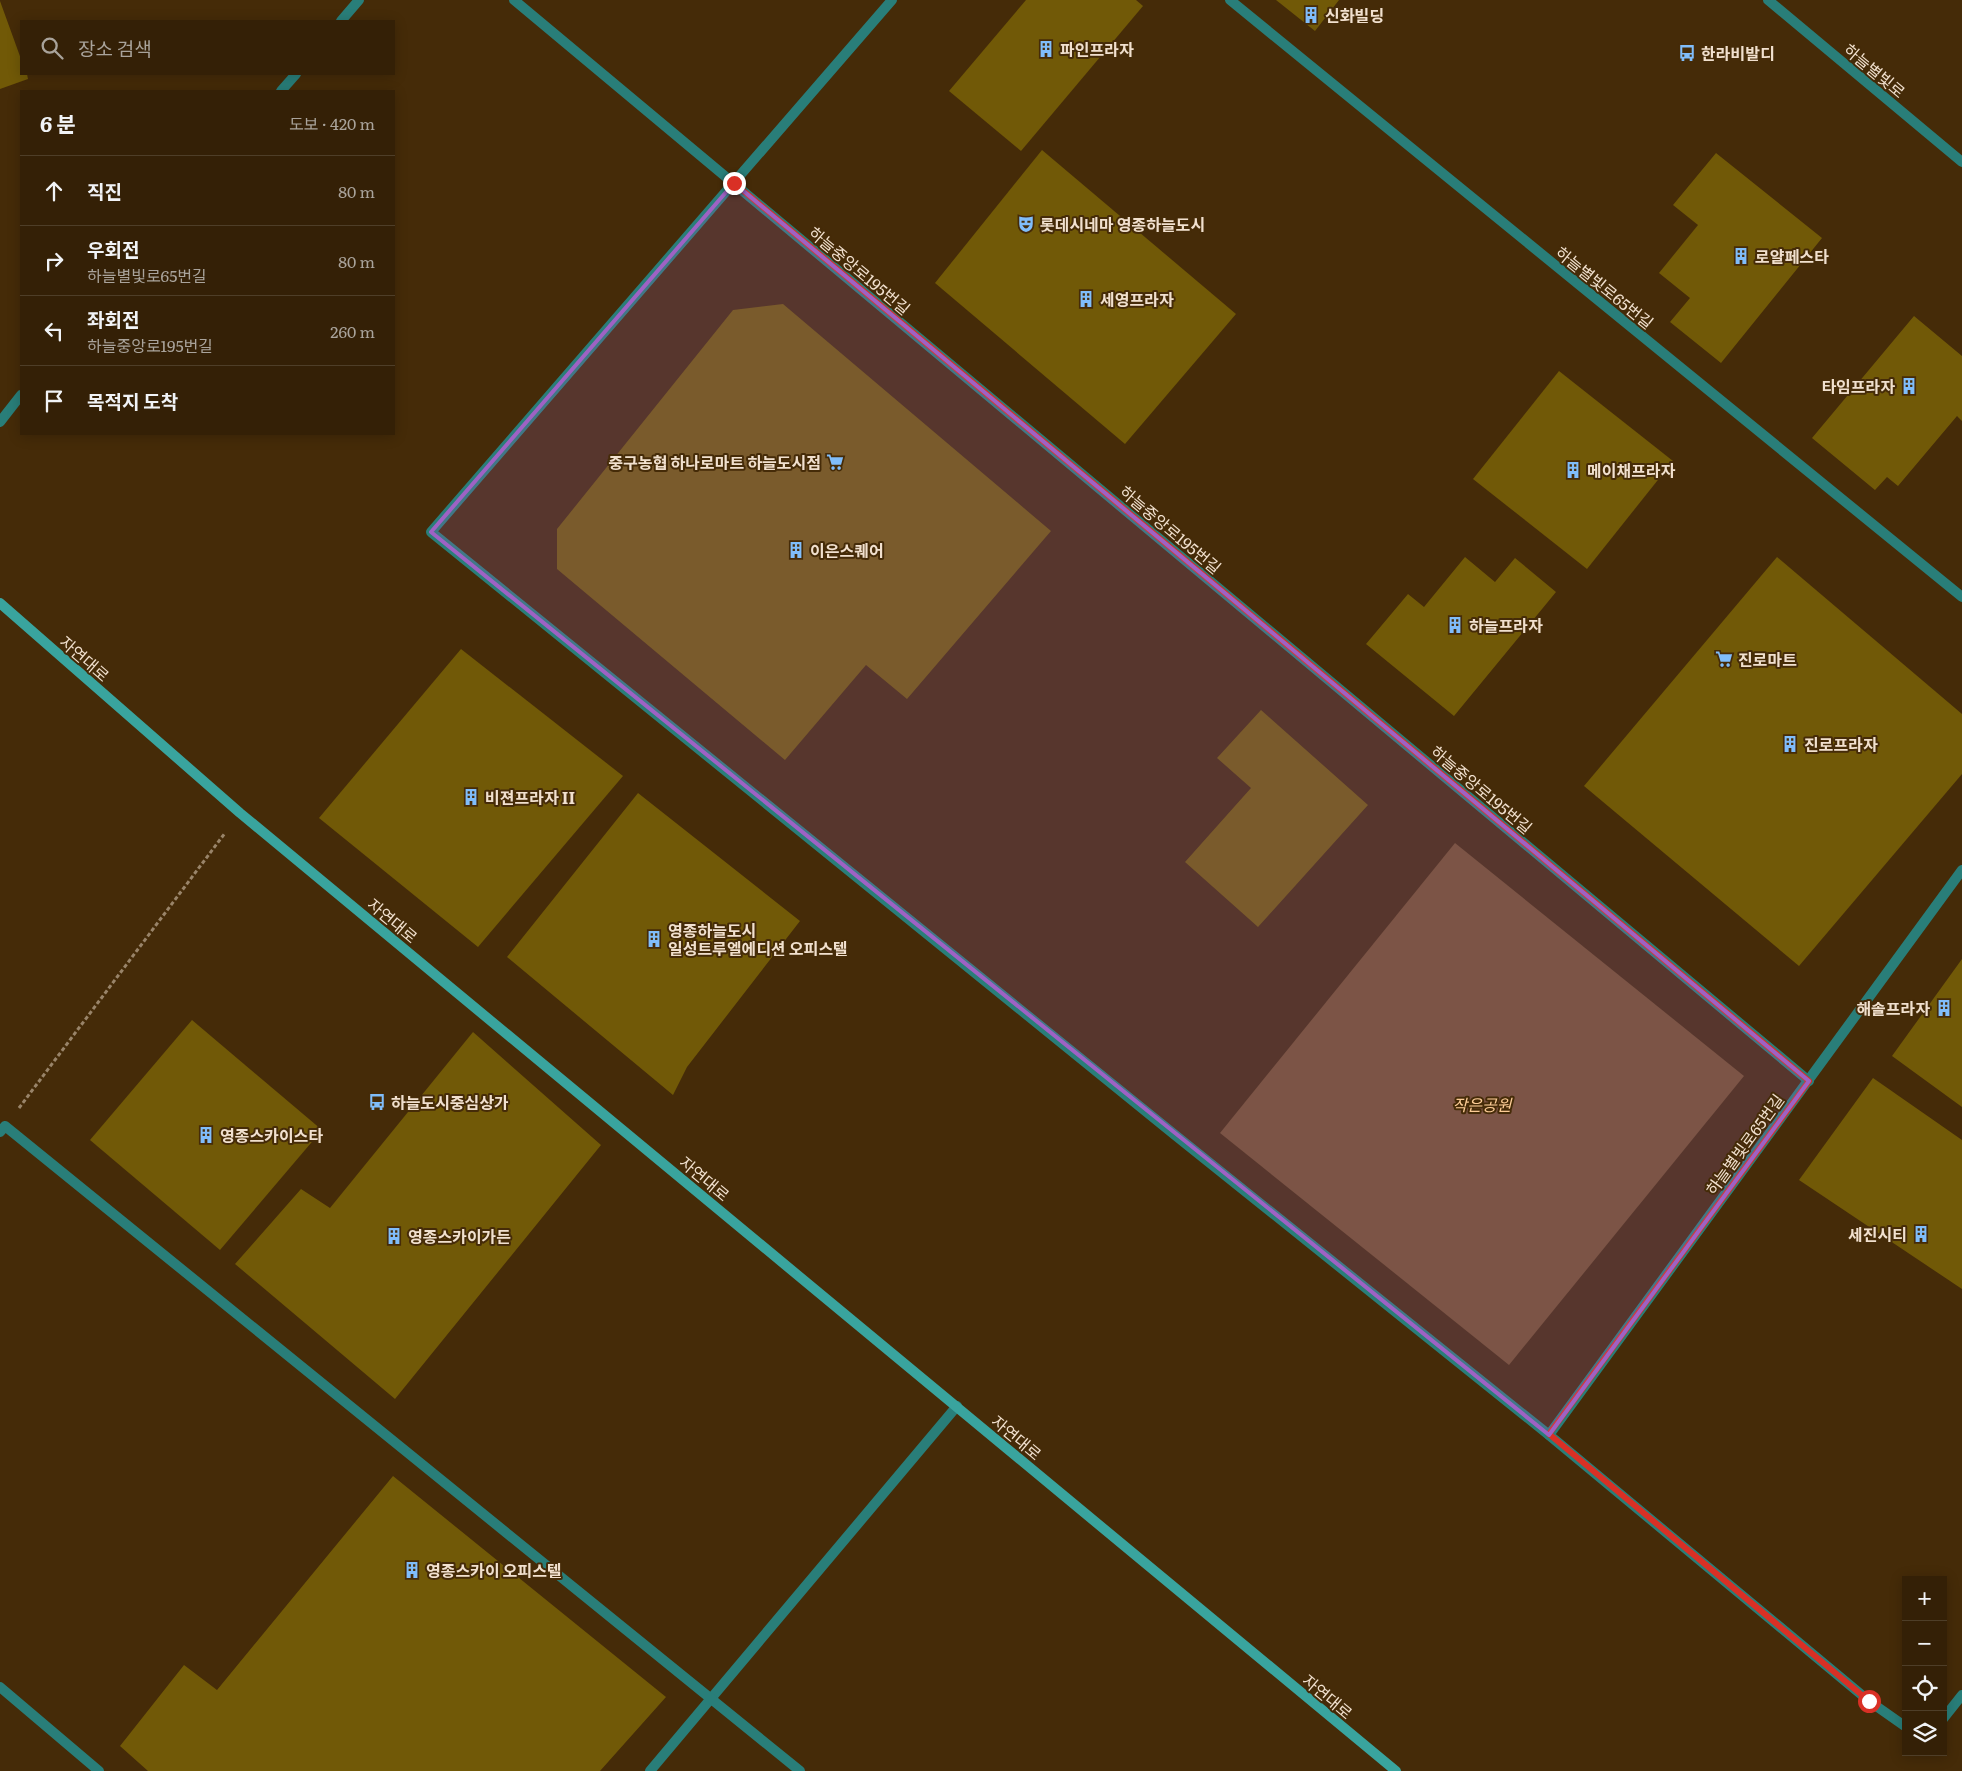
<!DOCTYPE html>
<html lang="ko">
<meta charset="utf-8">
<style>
body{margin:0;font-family:Literata,"Noto Sans KR",serif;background:#3f2d14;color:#f1f3f6}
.controls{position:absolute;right:15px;bottom:15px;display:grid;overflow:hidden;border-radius:0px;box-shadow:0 2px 12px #0003}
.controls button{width:45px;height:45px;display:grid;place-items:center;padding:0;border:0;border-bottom:1px solid #4e3e28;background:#342006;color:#f1f3f6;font:25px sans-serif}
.stop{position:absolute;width:15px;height:15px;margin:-11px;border:4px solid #d93025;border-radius:50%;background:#fff}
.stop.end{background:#d93025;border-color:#fff;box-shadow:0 1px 5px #0008}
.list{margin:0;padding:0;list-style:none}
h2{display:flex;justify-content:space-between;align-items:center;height:65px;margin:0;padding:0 20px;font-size:21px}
h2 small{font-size:16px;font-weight:400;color:#a9a39b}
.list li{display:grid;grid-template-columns:32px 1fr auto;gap:15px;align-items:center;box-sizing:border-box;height:70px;padding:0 20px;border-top:1px solid #4e3e28}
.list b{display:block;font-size:19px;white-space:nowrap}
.list p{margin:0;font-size:16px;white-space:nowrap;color:#a9a39b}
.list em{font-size:16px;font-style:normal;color:#a9a39b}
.icon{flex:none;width:28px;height:28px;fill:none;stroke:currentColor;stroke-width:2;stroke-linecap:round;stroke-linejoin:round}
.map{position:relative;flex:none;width:1962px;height:1771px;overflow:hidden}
.search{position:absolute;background:#342006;box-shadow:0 2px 12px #0003;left:20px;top:20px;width:375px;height:55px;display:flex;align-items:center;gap:12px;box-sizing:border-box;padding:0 18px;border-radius:0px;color:#a9a39b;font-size:19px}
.panel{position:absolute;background:#342006;box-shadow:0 2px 12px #0003;left:20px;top:90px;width:375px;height:345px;border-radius:0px}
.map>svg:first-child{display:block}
</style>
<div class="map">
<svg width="1962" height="1771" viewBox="0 0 1962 1771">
<rect width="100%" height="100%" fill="#452b08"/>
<polygon fill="#735127" points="1455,843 1744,1076 1509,1365 1220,1133"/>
<g fill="#715907">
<polygon points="1026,0 1136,0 1143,6 1021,151 949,91"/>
<polygon points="1276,0 1339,0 1315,31"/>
<polygon points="0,1 21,59 21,74 27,74 28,79 0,89"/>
<polygon points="1042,150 1236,314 1125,444 935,283"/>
<polygon points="1716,153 1822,238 1721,363 1670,322 1690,298 1659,273 1698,225 1673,205"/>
<polygon points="783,304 1051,531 907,699 866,665 785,760 557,569 557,529 733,310"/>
<polygon points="1914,316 1962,356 1962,421 1957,416 1898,486 1887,477 1875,490 1812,438"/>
<polygon points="1559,371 1673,461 1587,569 1473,479"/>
<polygon points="1465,557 1495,582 1515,558 1556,592 1454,716 1366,644 1408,594 1424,607"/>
<polygon points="1777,557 1962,714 1962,774 1799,966 1584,786"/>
<polygon points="461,649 623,776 478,947 319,818"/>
<polygon points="1261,710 1368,805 1258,927 1185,862 1251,788 1217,758"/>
<polygon points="638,793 800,921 687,1067 673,1095 507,957"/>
<polygon points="1962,959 1962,1107 1892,1056"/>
<polygon points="192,1020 322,1130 220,1250 90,1140"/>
<polygon points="473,1032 601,1145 395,1399 235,1264 301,1189 330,1208"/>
<polygon points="1873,1078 1962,1140 1962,1289 1799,1180"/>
<polygon points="393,1476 666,1697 600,1771 148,1771 120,1746 184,1665 217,1690"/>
</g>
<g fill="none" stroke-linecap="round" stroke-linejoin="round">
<polyline stroke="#998469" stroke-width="3" stroke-dasharray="4 2.5" stroke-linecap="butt" points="19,1108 225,833"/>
<polyline stroke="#297e79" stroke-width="10" points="650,1771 957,1406"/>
<g stroke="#297e79" stroke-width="10">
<polyline points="514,0 1809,1081"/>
<polyline points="892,0 431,532 1175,1135 1549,1435 1869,1701 1906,1727"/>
<polyline points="1230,0 1962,597"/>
<polyline points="0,1132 5,1126 800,1771"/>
<polyline points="1549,1435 1962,870"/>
<polyline points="0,1687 99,1771"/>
<polyline points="1943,1719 1962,1695"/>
</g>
<g stroke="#297e79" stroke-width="10">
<polyline points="1768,0 1962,162"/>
<polyline points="341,21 359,0"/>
<polyline points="281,91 296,74"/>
<polyline points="0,422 21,395"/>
</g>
<polyline stroke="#39a49e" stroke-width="10" points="0,603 240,813 1396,1771"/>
</g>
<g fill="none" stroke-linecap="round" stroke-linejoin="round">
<polyline stroke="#d93025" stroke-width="6" points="734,183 1809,1081 1549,1434 1869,1701"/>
</g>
<path fill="#9e62c4" fill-opacity="0.2" stroke="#9e62c4" stroke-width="4" stroke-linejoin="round" d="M734,183L1809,1081L1549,1435L431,532Z"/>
<defs>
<g id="building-bare" transform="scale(1.35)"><path d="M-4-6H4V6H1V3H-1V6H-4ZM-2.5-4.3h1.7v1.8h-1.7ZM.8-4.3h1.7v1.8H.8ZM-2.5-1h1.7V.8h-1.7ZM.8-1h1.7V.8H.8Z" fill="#80bdfa" stroke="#452b08" stroke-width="2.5" paint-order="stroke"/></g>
<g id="bus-bare" transform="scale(1.35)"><path d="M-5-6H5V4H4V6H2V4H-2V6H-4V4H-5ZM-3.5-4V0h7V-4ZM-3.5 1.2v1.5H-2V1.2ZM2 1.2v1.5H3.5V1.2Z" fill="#80bdfa" stroke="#452b08" stroke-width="2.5" paint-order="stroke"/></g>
<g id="theatre-bare" transform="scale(1.35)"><path d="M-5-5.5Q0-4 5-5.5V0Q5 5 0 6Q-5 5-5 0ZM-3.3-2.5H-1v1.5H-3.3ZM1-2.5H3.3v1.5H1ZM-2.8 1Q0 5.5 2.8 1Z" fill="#80bdfa" stroke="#452b08" stroke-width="2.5" paint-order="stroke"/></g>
<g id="supermarket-bare" transform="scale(1.35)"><path d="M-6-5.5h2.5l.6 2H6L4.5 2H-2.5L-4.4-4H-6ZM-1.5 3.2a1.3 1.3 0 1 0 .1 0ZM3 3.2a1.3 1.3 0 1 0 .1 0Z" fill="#80bdfa" stroke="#452b08" stroke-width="2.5" paint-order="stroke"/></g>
</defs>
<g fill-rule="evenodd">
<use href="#building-bare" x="1311" y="15"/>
<use href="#building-bare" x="1046" y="49"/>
<use href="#bus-bare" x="1687" y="53"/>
<use href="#theatre-bare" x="1026" y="224"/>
<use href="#building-bare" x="1741" y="256"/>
<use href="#building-bare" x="1086" y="299"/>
<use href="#building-bare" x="1909" y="386"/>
<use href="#supermarket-bare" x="835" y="462"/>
<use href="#building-bare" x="1573" y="470"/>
<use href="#building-bare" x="796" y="550"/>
<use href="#building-bare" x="1455" y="625"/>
<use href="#supermarket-bare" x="1724" y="659"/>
<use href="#building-bare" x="1790" y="744"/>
<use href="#building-bare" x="471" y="797"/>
<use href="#building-bare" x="654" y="939"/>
<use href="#building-bare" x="1944" y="1008"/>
<use href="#bus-bare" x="377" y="1102"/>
<use href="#building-bare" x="206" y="1135"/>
<use href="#building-bare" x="1921" y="1234"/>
<use href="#building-bare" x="394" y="1236"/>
<use href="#building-bare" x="412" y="1570"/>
</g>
<g text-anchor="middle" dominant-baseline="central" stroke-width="4" stroke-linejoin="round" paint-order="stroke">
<g font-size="16" font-weight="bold" fill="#f1e0ce" stroke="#452b08" text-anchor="start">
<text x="1325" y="15">신화빌딩</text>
<text x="1060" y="49">파인프라자</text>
<text x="1701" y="53">한라비발디</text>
<text x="1040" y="224">롯데시네마 영종하늘도시</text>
<text x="1755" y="256">로얄페스타</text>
<text x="1100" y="299">세영프라자</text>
<text x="1895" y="386" text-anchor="end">타임프라자</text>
<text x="821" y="462" text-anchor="end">중구농협 하나로마트 하늘도시점</text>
<text x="1587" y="470">메이채프라자</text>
<text x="810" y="550">이은스퀘어</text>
<text x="1469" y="625">하늘프라자</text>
<text x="1738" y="659">진로마트</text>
<text x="1804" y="744">진로프라자</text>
<text x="485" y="797">비젼프라자 II</text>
<text x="668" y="930">영종하늘도시<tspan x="668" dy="18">일성트루엘에디션 오피스텔</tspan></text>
<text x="1930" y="1008" text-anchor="end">해솔프라자</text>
<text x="391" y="1102">하늘도시중심상가</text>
<text x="220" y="1135">영종스카이스타</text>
<text x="1907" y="1234" text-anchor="end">세진시티</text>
<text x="408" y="1236">영종스카이가든</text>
<text x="426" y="1570">영종스카이 오피스텔</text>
</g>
<g font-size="16" fill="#f1e0ce" stroke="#452b08">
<text transform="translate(1875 70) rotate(40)">하늘별빛로</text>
<text transform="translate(860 270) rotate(40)">하늘중앙로195번길</text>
<text transform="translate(1605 287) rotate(39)">하늘별빛로65번길</text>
<text transform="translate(1171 529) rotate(40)">하늘중앙로195번길</text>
<text transform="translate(85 658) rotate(41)">자연대로</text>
<text transform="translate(1482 789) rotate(40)">하늘중앙로195번길</text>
<text transform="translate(393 920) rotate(40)">자연대로</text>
<text transform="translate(1744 1144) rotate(-54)">하늘별빛로65번길</text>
<text transform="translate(705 1178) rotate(40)">자연대로</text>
<text transform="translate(1017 1437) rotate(40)">자연대로</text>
<text transform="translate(1328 1696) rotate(40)">자연대로</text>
</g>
<g font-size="16" font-style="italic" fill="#fccc96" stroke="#452b08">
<text x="1482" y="1104">작은공원</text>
</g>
</g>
</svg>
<div class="controls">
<button>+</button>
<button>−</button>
<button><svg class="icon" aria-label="locate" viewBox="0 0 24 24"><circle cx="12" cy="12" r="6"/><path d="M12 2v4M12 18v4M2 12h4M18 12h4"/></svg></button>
<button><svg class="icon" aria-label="layers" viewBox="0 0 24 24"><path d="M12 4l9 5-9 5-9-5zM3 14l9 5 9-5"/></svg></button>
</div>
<div class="stop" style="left:1869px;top:1701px"></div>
<div class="stop end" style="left:734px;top:183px"></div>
<div class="search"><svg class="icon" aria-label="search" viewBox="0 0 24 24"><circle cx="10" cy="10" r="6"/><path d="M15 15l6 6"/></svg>장소 검색</div>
<section class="panel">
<h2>6 분<small>도보 · 420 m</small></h2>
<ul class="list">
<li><svg class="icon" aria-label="ahead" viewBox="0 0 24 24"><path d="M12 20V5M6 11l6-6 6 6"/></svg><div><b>직진</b></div><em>80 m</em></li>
<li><svg class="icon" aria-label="right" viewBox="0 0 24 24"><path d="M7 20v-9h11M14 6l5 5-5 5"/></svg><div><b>우회전</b><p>하늘별빛로65번길</p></div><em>80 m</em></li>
<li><svg class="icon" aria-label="left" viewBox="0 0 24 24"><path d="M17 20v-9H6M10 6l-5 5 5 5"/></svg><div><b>좌회전</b><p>하늘중앙로195번길</p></div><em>260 m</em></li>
<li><svg class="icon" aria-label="arrive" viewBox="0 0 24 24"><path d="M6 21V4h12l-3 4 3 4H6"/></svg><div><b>목적지 도착</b></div></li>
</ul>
</section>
</div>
